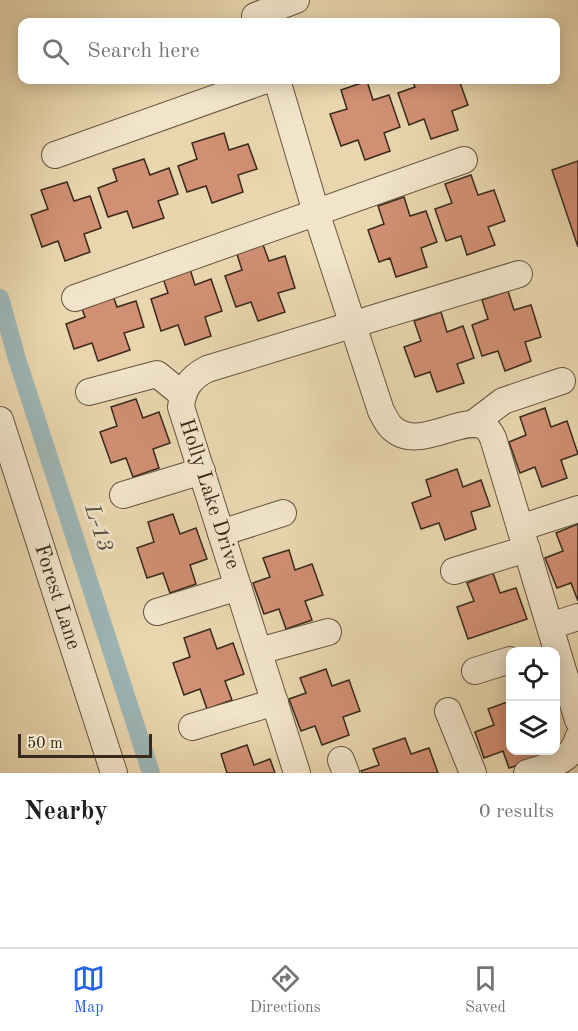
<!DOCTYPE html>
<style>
body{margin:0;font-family:"Old Standard TT",serif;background:#f2f2f2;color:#202124}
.controls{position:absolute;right:18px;bottom:18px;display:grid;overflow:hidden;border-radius:12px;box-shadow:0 3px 15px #0003}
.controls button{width:54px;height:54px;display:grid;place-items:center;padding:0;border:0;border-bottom:2px solid #e0e0e0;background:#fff;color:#202124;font:30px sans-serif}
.scale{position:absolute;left:18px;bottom:15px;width:134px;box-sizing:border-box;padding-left:6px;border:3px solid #39291c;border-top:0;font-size:16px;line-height:21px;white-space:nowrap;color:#39291c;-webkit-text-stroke:4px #f1e4ca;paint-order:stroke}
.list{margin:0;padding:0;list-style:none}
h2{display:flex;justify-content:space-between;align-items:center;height:78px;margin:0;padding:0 24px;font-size:26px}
h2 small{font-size:20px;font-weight:400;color:#757577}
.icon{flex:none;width:33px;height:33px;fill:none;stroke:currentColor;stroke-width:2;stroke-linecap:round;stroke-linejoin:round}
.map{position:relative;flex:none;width:578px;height:773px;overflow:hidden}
.search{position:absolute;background:#fff;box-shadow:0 3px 15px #0003;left:18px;right:18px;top:18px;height:66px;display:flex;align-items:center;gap:15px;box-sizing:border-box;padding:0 21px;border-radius:12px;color:#757577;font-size:22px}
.sheet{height:174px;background:#fff}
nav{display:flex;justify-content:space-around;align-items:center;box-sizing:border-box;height:84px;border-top:2px solid #e0e0e0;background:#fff;font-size:16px;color:#757577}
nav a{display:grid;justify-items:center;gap:3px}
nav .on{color:#2563eb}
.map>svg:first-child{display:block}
</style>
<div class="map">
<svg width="578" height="773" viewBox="0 0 578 773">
<rect width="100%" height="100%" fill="#e9d6ae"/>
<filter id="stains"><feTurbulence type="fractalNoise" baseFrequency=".00333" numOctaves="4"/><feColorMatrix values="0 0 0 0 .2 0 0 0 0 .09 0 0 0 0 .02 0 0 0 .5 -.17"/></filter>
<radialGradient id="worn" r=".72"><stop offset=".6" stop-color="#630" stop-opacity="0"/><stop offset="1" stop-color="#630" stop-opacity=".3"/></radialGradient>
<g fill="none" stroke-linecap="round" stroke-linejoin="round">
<polyline stroke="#9db6b6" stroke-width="18" points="0,298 17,359 151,773"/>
</g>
<g fill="#d18f73" stroke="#39291c" stroke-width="1.5">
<polygon points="412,80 459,80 468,105 452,111 458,130 431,139 424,119 409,125 398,93 415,87"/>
<polygon points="367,81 373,100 389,95 400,127 384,133 390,151 365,160 358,140 341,146 330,114 347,109 341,90"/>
<polygon points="224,133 229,150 248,144 257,169 238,175 243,192 212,203 206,186 187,192 178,166 197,159 192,143"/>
<polygon points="144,159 150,175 169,168 178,194 158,201 164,218 133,228 127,211 108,217 98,188 117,181 113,169"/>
<polygon points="578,161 578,247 552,170"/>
<polygon points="471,175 478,195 494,190 505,221 488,227 495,245 467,255 461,236 446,241 435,209 452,203 445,184"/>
<polygon points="67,182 74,201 90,196 101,228 84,234 90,252 65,261 58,241 42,247 31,215 48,209 41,190"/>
<polygon points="404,197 410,216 426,211 437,242 421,248 427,267 396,277 390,258 379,262 368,230 384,224 378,206"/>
<polygon points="262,242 269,261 285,256 295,288 278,293 285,312 258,321 251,302 236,307 225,276 242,270 236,251"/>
<polygon points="189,266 195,285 211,279 222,311 205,317 211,336 185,345 178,325 161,331 151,299 168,293 162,275"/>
<polygon points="111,290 117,307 136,301 144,327 124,333 130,350 98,361 92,343 74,349 66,324 85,317 79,301"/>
<polygon points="508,291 514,310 531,305 541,337 525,342 531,361 505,371 498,351 482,356 472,325 488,319 482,300"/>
<polygon points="441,312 447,332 463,326 474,358 457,364 464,383 437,392 430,372 415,377 404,347 421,341 414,321"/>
<polygon points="136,399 143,418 159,412 170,443 153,449 159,468 133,477 126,458 111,463 100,432 117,426 111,407"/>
<polygon points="545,408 551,427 567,421 578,454 561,460 567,478 542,487 535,467 520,473 509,442 526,435 520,417"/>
<polygon points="457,469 463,487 481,480 490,506 471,512 476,529 445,540 439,523 421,529 412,503 431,496 426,480"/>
<polygon points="173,514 180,534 196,528 207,559 190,565 196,584 170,593 163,573 147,578 137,548 154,542 148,522"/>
<polygon points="578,524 578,601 571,583 557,588 545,558 563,551 556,533"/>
<polygon points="289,550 295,570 312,564 323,595 305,601 312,620 286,629 279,609 264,614 253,583 270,577 263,558"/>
<polygon points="493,573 500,593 516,588 527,619 468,639 457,607 474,601 467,583"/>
<polygon points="210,629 217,649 233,643 244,674 225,681 232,700 207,709 200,689 184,695 173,663 190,657 184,638"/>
<polygon points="326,669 332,686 349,680 360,711 343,717 349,735 322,745 315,726 301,731 289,699 306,693 300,678"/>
<polygon points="510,701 510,750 537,750 540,758 509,768 503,751 484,758 475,732 494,725 488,709"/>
<polygon points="405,738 411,754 429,748 438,773 362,773 361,771 379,765 373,749"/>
<polygon points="247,745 254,765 270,759 275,773 227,773 221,754"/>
</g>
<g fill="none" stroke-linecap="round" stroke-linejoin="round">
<g stroke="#655440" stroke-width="28">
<g id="minor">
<polyline points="255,16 296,0"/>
<path d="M277,80L316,212L381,411C384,416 387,423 391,427C418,454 462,413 485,427C488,429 491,434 493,438L578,720"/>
<polyline points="55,155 266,80"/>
<polyline points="75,298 464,160"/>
<polyline points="89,392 157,374 183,395"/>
<polyline points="0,420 114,773"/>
<polyline points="474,423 503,401 562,381"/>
<polyline points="123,495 202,471"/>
<polyline points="520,528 578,509"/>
<polyline points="221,533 283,513"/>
<polyline points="454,571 527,549"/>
<polyline points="157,612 238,587"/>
<polyline points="550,626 578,617"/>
<polyline points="259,651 328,632"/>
<polyline points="475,671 510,660"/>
<polyline points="448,711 473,773"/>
<polyline points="192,727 275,702"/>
<polyline points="341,760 346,773"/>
<path d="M297,773L181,407C183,388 190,378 207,369L519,274"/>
<path d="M527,773C548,766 572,762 578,738"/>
</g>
</g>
<use href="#minor" stroke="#f1e4ca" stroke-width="26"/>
</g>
<g text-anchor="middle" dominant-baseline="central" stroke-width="6" stroke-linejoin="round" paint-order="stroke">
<g font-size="21" fill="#39291c" stroke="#f1e4ca">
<text transform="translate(209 494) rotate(72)">Holly Lake Drive</text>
<text transform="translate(57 597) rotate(72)">Forest Lane</text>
</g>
<g font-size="22" font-style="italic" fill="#524c42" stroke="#f1e4ca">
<text transform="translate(98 528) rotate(72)">L-13</text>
</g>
</g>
<rect width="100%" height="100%" filter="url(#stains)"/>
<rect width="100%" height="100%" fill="url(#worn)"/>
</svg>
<div class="controls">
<button><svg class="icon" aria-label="locate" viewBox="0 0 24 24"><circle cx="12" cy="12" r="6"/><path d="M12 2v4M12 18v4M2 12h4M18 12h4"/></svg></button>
<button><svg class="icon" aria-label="layers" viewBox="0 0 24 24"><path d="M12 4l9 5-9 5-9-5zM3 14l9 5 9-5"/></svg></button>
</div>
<div class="scale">50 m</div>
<div class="search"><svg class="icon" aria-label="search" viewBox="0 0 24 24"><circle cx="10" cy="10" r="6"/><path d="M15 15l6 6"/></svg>Search here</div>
</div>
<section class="sheet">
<h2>Nearby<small>0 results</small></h2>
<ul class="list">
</ul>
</section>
<nav>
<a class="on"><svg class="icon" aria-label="map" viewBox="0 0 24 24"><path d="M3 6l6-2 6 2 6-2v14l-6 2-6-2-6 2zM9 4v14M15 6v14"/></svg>Map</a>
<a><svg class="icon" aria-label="directions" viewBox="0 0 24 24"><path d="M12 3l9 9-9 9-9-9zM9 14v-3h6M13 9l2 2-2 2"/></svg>Directions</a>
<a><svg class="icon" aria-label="saved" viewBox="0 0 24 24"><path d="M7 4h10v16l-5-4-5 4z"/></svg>Saved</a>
</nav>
